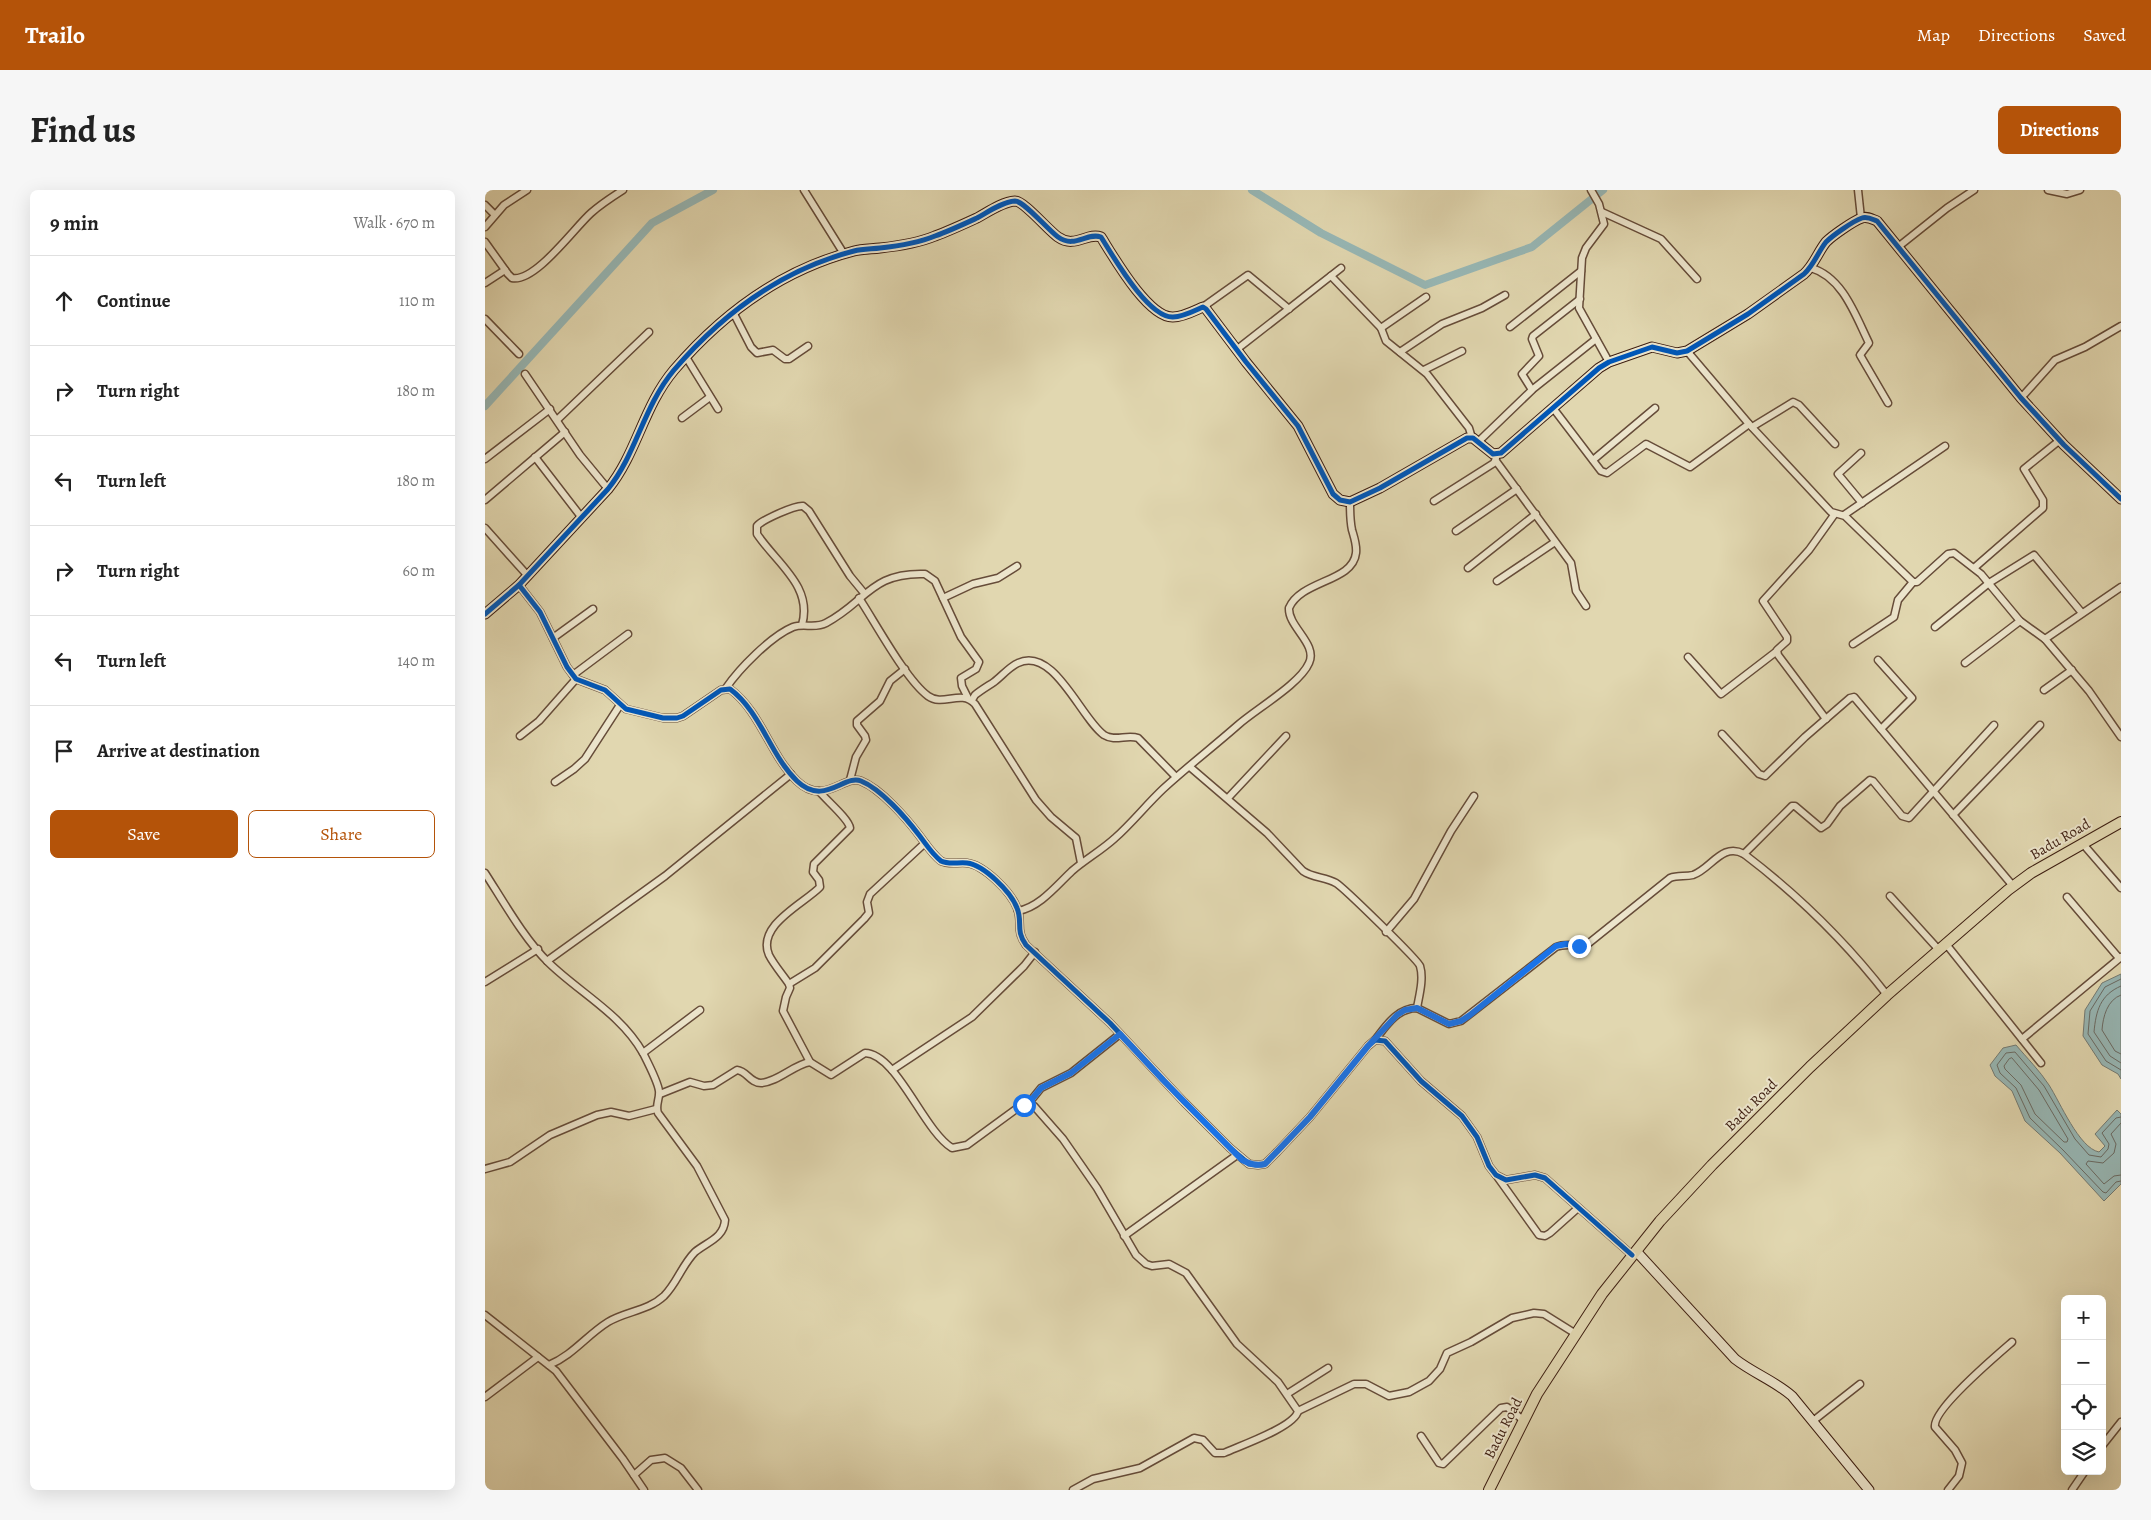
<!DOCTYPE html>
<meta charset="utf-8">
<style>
body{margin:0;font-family:Alegreya,serif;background:#f6f6f6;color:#222}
.controls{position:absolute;right:15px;bottom:15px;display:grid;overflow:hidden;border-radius:8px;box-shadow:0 5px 20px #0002}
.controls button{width:45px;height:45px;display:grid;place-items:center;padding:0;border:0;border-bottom:1px solid #e0e0e0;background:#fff;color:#222;font:25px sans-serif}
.stop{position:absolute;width:15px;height:15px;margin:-11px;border:4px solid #1a73e8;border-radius:50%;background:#fff}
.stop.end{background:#1a73e8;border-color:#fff;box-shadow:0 1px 5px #0008}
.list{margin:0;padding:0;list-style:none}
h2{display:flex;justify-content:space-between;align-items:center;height:65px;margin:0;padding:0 20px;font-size:21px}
h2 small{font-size:16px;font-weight:400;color:#767676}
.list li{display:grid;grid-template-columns:32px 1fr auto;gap:15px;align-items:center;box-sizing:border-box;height:90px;padding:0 20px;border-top:1px solid #e0e0e0}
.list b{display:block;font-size:19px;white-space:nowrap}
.list em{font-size:16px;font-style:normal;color:#767676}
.actions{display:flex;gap:10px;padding:15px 20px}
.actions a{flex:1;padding:11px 0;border:1px solid #b45309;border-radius:8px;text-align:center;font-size:18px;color:#b45309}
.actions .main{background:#b45309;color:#fff}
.icon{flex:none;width:28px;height:28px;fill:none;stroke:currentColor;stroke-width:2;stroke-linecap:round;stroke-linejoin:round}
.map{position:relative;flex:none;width:1636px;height:1300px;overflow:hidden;border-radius:8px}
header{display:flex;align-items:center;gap:30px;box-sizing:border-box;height:70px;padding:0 25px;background:#b45309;color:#fff}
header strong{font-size:24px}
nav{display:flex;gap:28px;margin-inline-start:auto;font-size:18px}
.intro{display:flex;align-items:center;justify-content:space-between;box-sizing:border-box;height:120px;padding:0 30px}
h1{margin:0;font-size:35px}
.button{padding:12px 22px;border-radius:8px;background:#b45309;color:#fff;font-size:18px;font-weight:700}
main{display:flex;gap:30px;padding:0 30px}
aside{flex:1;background:#fff;border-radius:8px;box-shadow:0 5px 20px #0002}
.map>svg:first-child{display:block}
</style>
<header>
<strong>Trailo</strong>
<nav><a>Map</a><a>Directions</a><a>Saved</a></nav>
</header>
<div class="intro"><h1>Find us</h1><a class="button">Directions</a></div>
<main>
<aside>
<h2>9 min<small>Walk · 670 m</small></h2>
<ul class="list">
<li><svg class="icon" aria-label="ahead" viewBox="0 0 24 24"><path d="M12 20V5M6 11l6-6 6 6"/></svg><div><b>Continue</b></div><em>110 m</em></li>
<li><svg class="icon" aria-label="right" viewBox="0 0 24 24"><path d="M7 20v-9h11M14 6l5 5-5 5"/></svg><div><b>Turn right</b></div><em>180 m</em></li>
<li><svg class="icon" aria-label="left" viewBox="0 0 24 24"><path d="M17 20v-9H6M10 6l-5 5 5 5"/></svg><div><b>Turn left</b></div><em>180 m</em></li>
<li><svg class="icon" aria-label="right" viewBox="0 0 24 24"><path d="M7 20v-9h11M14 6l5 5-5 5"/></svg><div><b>Turn right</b></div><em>60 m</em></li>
<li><svg class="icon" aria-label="left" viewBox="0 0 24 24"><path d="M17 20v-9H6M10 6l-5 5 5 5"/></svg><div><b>Turn left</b></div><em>140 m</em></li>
<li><svg class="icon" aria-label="arrive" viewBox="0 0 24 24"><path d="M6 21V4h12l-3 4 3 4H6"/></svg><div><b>Arrive at destination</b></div></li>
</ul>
<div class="actions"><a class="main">Save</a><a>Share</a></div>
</aside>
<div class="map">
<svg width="1636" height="1300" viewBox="0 0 1636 1300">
<rect width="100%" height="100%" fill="#e1d7b0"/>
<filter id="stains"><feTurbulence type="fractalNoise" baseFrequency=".004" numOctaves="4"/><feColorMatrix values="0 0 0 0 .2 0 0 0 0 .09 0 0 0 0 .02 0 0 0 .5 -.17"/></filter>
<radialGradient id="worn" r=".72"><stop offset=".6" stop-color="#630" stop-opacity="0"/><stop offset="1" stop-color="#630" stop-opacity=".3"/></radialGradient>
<g fill="#97b7b5" stroke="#737a73">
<polygon points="1636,784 1636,889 1633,884 1617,875 1598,846 1600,820 1617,793"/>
<path d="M1531,855C1542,868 1555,881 1564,895C1575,912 1594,958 1614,962L1620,956L1610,944L1632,920L1636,924V994L1619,1011L1575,963L1540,931L1527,901L1510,886L1505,875L1518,858Z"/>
</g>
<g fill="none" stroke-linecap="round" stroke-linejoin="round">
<g stroke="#6a6a63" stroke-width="1">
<polyline points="1636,789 1620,797 1605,821 1603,844 1621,871 1636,880"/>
<path d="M1636,796C1615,805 1611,821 1609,842L1625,866L1636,873"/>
<path d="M1636,805C1622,810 1618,827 1617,840L1630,861L1636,864"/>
<polygon points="1527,868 1554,900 1583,949 1582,952 1579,952 1550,924 1536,895 1520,879 1519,876 1524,869"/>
<polyline points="1636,927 1631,928 1617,943 1624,954 1623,959 1616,967 1604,965 1590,949 1559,896 1530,862 1521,863 1512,875 1515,883 1531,898 1545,928 1578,960 1618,1002 1621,1003 1631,992 1636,991"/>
<polyline points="1636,933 1626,944 1631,954 1629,963 1618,973 1603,971 1601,974 1619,994 1629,986 1636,985"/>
</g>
<g stroke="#97b7b5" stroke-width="8">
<polyline points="767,0 836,43 940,95 1047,57 1118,0"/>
<polyline points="0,216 167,33 228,0"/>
</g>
<g stroke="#664c39" stroke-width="9">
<g id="street">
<polyline points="319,0 359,64"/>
<polyline points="1106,0 1114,14 1119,34 1101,58 1097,68 1094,118 1124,172"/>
<polyline points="1373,0 1376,28"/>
<polyline points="1563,0 1582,4 1595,0"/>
<polyline points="0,15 9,24"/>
<polyline points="1117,22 1176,49 1212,89"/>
<polyline points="0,37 19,15 42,0"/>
<path d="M0,52L23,84L27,88C50,93 90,37 106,23C116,14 127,7 138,0"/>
<polyline points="1413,57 1462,18 1489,0"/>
<path d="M1326,78C1358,87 1371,127 1384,153L1375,165L1403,213"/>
<polyline points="846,86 896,138 941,107"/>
<polyline points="0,93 20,80"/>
<polyline points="718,117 763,85 804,119"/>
<polyline points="248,122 266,157 272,163 288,160 300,169 304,169 323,156"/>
<polyline points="0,129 34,164"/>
<polyline points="1025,137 1096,81"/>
<polyline points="896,138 901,151 942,184 984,238 987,248"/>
<polyline points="751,160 856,78"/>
<polyline points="1202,161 1264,234 1346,322 1360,326 1428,392 1432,392 1463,364 1469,363 1496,384 1535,431 1560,449 1636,397"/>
<polyline points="915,162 957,134 997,118 1020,105"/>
<polyline points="201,167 233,219"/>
<polyline points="939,180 977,161"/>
<polyline points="40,184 95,265 123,299"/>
<polyline points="1048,199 1111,149"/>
<polyline points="1536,208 1570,170 1600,157 1636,136"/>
<polyline points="1068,218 1116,281 1122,283 1161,254 1205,277 1264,234"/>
<polyline points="197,228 225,207"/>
<polyline points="72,230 164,142"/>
<polyline points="1267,237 1308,212 1314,215 1350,254"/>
<polyline points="993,252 1047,200 1037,184 1054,166 1047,149 1048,146 1095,109"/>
<polyline points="1376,263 1353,284 1377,313"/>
<polyline points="50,267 97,328"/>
<polyline points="0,269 65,219"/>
<polyline points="1108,270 1170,218"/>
<polyline points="1011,271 1086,373 1091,401 1101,416"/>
<polyline points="0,310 80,242"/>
<polyline points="949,311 1009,273 1011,268"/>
<polyline points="1359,325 1460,256"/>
<polyline points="0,338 43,386"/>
<polyline points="971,341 1032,299"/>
<polyline points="983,378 1051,324"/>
<polyline points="1489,378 1558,318 1558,310 1539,279 1575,250"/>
<polyline points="1012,391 1070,352"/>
<path d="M34,395L55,422L82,477L91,489L120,500L141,519L178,528H192L198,526L236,500L245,499C276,522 285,565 312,591C339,617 359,584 376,591C396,599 421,628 434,645C441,654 447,664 456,671C464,675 473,672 482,673C499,675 526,702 532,718C538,732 530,740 541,755L625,833L699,912L745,958L764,974L773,975L780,974L792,962L825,927L883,856L890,850L900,851L936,891L977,926L992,947L1004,976L1011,985L1021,990L1050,985L1060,988L1147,1065"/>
<path d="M374,408C390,432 421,490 443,506C458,517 476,499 490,514L551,610L566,627L591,648L596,673"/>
<polyline points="458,408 488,394 513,388 532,376"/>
<path d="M317,435C328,396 292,374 272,344V336C277,330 310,315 318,316L324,321L365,386L379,403"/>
<polyline points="1450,437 1504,393 1549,365 1597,423"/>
<polyline points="68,448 108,419"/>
<polyline points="1560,449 1604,501 1636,547"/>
<polyline points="1368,454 1409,427 1413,410 1428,392"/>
<polyline points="1203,467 1236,504 1292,461"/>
<polyline points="1393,470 1427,508 1396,539"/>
<polyline points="1480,473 1535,431"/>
<polyline points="88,485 143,444"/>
<path d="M241,498C254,479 286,446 308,437C319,433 330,439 341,433C381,412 386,382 440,384L450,391L476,447L494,472L491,479L476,488L477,496L483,508"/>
<polyline points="1559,500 1587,480"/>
<path d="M487,510L490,505C496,500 503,496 509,492C517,486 524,477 533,473C569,456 596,529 619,545C630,552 642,544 653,548L691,587"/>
<polyline points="1341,529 1293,465 1292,460 1302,451 1302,447 1278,411 1324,360 1349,325"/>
<polyline points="1237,544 1274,584 1280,586 1320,547 1365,508 1369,507 1528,696"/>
<polyline points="35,546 54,531 91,489"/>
<path d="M705,577L782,643L818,681C828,688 840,687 851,693C859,698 933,770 935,776C939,789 934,806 932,818"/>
<polyline points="365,590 371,567 381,550 380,546 372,535 372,531 395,511 405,491 420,479"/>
<polyline points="70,592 89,579 100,569 135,515"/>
<polyline points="743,608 801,546"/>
<polyline points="1468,625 1555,535"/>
<polyline points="1598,654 1636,698"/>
<polyline points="1259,664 1307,616 1310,616 1336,638 1342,634 1355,616 1385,590 1388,591 1417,626 1424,628 1509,535"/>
<path d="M0,683C18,711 40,750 64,773C95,803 136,824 158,863C162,871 173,892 174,901C175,909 170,915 173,923L212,976L240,1030C239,1048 222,1052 210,1062C197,1075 192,1093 179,1106C163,1121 141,1121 123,1132C102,1145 88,1165 64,1175"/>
<polyline points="1405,706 1454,760"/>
<polyline points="1582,707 1634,768"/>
<path d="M533,721C555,717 572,695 587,681C601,669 617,660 630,648C647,633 661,615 678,599C702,577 728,557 753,535C771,519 815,494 824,473C833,454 803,437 804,418C816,390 868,392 871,363C872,355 869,347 867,340C865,331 865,322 865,312"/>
<polyline points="901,742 929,709 966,641 989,606"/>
<polyline points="1461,754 1556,873"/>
<polyline points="62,771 180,686 306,584"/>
<polyline points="0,792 53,759"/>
<polyline points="304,794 330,778 379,729 384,723 382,712 385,704 440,653"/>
<polyline points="1537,849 1636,767"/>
<path d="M890,850C901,836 912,818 932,818L964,834L976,831L1071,757C1082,752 1093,758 1104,753L1185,688C1193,685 1200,687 1208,685C1226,679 1237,652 1259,664C1313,705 1361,752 1402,805"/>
<polyline points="158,863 215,820"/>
<path d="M325,872L298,821L301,807L305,798L304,794C298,785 289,775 284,765C271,735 320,713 335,697L334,690L328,682L329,674L365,638C364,629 341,610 334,601"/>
<polyline points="407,880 487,827 539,776 550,762"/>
<path d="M175,904L205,892L219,896L228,895L252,880C262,881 265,893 276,893C293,892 308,875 325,872L346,885L380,863C412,864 438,940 467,958L482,955L534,917L543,914L549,916L578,949L612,998L651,1065L661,1074L667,1076L684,1074L701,1083L752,1154L793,1192L813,1221C810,1237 754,1256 739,1263H730L718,1250L709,1248L655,1278L608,1289L588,1300"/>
<polyline points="543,914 556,898 586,883 635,844"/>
<polyline points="0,979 25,972 65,945 112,925 126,922 144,926 171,919"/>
<polyline points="1011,985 1054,1045 1060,1046 1065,1043 1093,1018"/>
<polyline points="639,1046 752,965"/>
<polyline points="0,1125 71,1181 138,1269 159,1300"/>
<polyline points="802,1204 843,1178"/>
<polyline points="0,1207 53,1167"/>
<polyline points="813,1221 869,1194 881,1194 904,1206 924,1202 944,1191 955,1179 962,1163 986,1152 1027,1128 1049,1123 1059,1124 1091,1144"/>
<polyline points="1328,1231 1375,1194"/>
<polyline points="936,1246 954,1273 958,1274 1016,1218 1022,1217 1038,1230"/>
<polyline points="1617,1256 1636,1232"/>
<polyline points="149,1285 166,1270 180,1268 196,1278 213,1300"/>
<path d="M1463,1300L1474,1286L1477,1273L1470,1260L1450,1237C1447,1220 1512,1165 1527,1152"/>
<polyline points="1587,1300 1600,1281"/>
</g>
</g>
<g stroke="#3d1e11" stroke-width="11">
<g id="secondary">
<path d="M0,424L34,395L123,299C152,263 158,217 189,180C237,124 296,80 369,61C377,59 387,59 395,58C414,56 433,53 450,46C464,41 479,34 492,28C503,22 517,12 530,11C539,11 563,40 573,47C590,59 602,42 616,47C628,66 663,128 688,127C698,127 709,121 718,117L721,119L761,172L813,236L848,304L855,310L865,312L895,298L982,248H988L1008,264L1016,263L1114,178L1124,172L1167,157L1192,163L1202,161L1263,124L1319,84C1329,75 1333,62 1341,52C1347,46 1368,31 1377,28C1382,26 1387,29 1392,31L1536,208L1579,255L1636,309"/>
<path d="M1151,1061L1250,1169C1268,1183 1290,1191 1307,1206L1384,1300"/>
</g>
</g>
<g stroke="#3d1e11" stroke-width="12">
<polyline id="primary" points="1004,1300 1052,1204 1117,1104 1175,1031 1227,975 1325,877 1402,805 1523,700 1546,683 1636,632"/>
</g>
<use href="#street" stroke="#ece5cc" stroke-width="6"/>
<use href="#secondary" stroke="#ece5cc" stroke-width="9"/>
<use href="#primary" stroke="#e1d7b0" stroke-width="10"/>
<g stroke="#ece5cc" stroke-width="8">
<g id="cycleway">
<path d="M34,395L55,422L82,477L91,489L120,500L141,519L178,528H192L198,526L236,500L245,499C276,522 285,565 312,591C339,617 359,584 376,591C396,599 421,628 434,645C441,654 447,664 456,671C464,675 473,672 482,673C499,675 526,702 532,718C538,732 530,740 541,755L625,833L699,912L745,958L764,974L773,975L780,974L792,962L825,927L883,856L890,850L900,851L936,891L977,926L992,947L1004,976L1011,985L1021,990L1050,985L1060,988L1147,1065"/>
<path d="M0,424L34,395L123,299C152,263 158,217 189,180C237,124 296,80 369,61C377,59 387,59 395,58C414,56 433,53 450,46C464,41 479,34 492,28C503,22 517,12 530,11C539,11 563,40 573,47C590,59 602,42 616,47C628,66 663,128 688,127C698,127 709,121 718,117L721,119L761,172L813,236L848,304L855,310L865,312L895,298L982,248H988L1008,264L1016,263L1114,178L1124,172L1167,157L1192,163L1202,161L1263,124L1319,84C1329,75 1333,62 1341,52C1347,46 1368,31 1377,28C1382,26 1387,29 1392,31L1536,208L1579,255L1636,309"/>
</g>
</g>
<use href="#cycleway" stroke="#0057b8" stroke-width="5"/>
</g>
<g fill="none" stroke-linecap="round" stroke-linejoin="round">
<path stroke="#1a73e8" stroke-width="6" d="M539,915L543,914L556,898L586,883L635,844L678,890L757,970C765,974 771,976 780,974L825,927L883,856L912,825L920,820L932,818L964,834L976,831L985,825L1071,756L1081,754L1094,756"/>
</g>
<g text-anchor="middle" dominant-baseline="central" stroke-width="4" stroke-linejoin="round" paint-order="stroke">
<g font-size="15" fill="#3d1e11" stroke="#ece5cc">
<text transform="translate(1575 649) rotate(-30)">Badu Road</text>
<text transform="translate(1266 915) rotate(-45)">Badu Road</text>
<text transform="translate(1018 1238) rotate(-63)">Badu Road</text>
</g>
</g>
<rect width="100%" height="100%" filter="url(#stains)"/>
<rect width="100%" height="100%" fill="url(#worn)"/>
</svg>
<div class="controls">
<button>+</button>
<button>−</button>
<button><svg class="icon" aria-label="locate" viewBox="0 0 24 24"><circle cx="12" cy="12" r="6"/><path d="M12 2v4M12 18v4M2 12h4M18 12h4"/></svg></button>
<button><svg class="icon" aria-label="layers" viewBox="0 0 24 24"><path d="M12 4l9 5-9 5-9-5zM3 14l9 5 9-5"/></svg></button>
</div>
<div class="stop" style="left:539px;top:915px"></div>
<div class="stop end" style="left:1094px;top:756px"></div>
</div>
</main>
